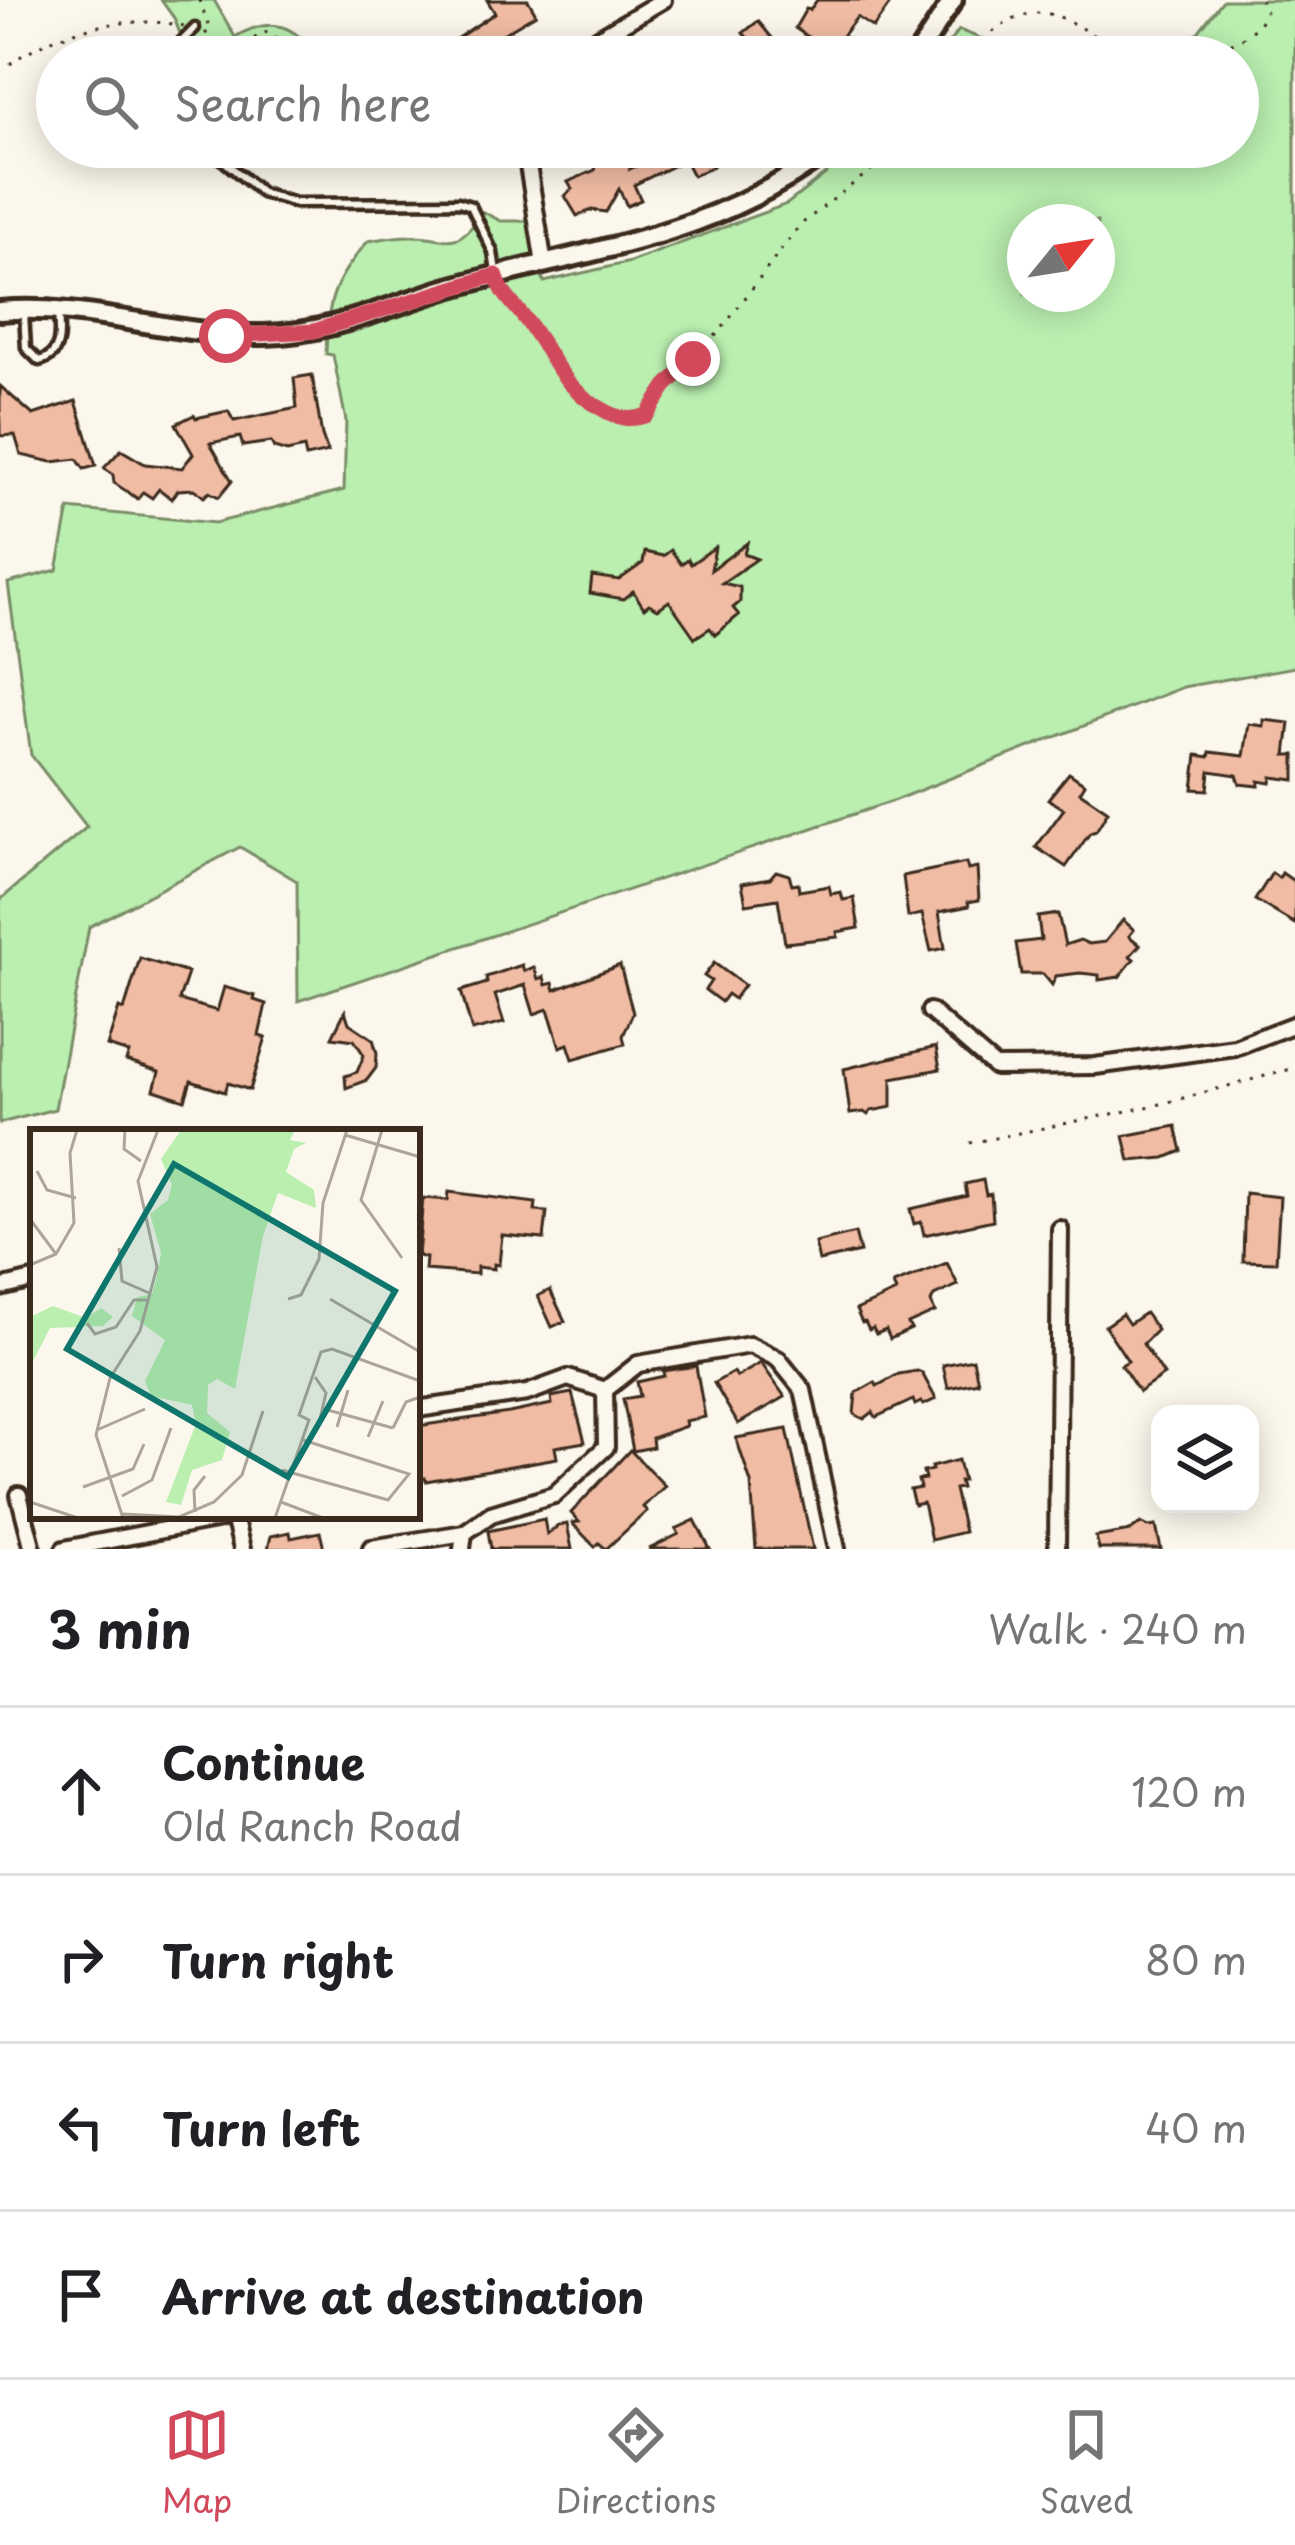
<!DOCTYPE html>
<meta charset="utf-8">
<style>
body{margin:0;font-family:"Playpen Sans",sans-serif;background:#f2f2f2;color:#202124}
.controls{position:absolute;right:36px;bottom:36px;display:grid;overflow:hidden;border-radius:24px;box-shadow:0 6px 30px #0003}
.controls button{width:108px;height:108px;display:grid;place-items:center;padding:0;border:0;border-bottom:3px solid #e0e0e0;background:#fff;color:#202124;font:60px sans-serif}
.compass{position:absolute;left:1007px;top:204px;width:108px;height:108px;border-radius:50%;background:#fff;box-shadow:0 6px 30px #0003;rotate:60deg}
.stop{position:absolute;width:36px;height:36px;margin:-27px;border:9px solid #d1495b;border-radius:50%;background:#fff}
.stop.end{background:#d1495b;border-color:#fff;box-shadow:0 3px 12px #0008}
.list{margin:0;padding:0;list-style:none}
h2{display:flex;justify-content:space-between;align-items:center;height:156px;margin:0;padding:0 48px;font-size:51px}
h2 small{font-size:39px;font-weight:400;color:#757577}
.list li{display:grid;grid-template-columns:78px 1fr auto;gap:36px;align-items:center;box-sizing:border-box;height:168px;padding:0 48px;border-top:3px solid #e0e0e0}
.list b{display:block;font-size:45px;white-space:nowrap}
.list p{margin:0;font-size:39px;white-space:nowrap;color:#757577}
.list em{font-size:39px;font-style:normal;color:#757577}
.icon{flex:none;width:66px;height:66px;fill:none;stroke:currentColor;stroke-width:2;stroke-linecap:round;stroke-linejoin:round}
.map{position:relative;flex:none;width:1295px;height:1549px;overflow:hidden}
.search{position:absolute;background:#fff;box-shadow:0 6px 30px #0003;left:36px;right:36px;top:36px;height:132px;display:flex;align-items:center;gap:30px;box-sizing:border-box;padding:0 42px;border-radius:66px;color:#757577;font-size:45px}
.sheet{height:828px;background:#fff}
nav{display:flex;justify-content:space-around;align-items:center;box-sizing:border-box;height:168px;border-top:3px solid #e0e0e0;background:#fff;font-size:33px;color:#757577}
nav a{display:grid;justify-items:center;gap:6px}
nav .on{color:#d1495b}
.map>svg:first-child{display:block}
</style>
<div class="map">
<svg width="1295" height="1549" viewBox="0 0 1295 1549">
<rect width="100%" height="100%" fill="#fbf7ec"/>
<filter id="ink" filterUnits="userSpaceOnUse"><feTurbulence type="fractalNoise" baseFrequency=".00833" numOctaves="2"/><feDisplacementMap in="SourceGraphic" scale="24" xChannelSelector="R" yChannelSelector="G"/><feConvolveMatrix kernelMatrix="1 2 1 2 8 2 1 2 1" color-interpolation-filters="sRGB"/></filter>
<g filter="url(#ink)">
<g fill="#baefb0" stroke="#7a8c67" stroke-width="3" fill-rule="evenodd">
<path d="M161,0H214L235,37C273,14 293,26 321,57H211L196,48L186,49L174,18Z"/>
<path d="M1223,0H1295V667L1183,687L890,802L298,1001L297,881L240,847L89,927L55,1109L0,1123V900L87,827L31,755L8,583L57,570L69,509L215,523L344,490L346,421L333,355L326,354C328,298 332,284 368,241C381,239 395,236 408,236C448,234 453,256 483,212L501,221H527L544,282L630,262L787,204L860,147H1238V57H1179ZM1025,222H1097V294H1025Z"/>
<polygon points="959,30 1028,57 938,57"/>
</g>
<g fill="#f1bca4" stroke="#3b2a1e" stroke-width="3">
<polygon points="487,0 528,0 536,14 491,41 491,46 473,57 463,57 453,41 495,13"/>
<polygon points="817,0 893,0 873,28 857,17 842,36 858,48 852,57 841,57 825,49 795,28 806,9 810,10"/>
<polygon points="758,21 788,57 736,57 748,47 742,39 746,36 743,33"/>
<polygon points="595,147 638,147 630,169 678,147 713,147 705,151 713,166 693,176 685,160 634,185 641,200 627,206 619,189 606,212 592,210 577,216 565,196 572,189 568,182 595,170 599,158"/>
<polygon points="312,375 322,436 328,452 306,457 304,448 287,452 274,448 271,442 243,446 240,437 210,443 232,481 219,497 209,492 204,497 194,489 178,490 172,499 159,489 152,498 143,492 138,499 114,483 113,475 104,468 121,450 145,464 182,468 193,454 176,424 194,415 196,418 228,411 234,421 297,408 294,378"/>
<polygon points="0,386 33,415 76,401 96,466 84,469 77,459 52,462 21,455 15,435 0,436"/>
<polygon points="747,543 744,554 757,559 722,583 740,587 740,602 733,608 739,615 715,635 710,628 695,638 669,601 658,609 649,604 644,608 633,591 623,599 590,593 592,576 619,580 643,563 645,552 663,556 671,550 681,564 688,559 691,564 715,547 711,570"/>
<polygon points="1264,720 1290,723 1286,755 1295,755 1295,780 1272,777 1271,783 1259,781 1259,786 1240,784 1237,775 1210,771 1208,790 1193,789 1197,755 1209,757 1210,752 1244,756 1249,724 1264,726"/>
<polygon points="1069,773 1085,784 1080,792 1108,811 1096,831 1090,833 1066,867 1036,847 1064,809 1048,799"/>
<polygon points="966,863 968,870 977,868 979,900 968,902 969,906 939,912 945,948 931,951 922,914 908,917 903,876"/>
<polygon points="776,871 789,875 792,884 798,883 799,891 829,886 831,894 841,892 843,900 854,898 859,928 837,932 838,937 785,943 778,899 746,904 742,883 770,878"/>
<polygon points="1272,873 1279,878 1282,873 1295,882 1295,924 1255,900"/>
<polygon points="1058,914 1065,945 1080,940 1089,944 1105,942 1123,920 1134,930 1129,936 1140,945 1130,956 1134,959 1119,977 1099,980 1099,975 1080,973 1056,976 1052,985 1043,974 1021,974 1016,943 1041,940 1038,917"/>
<polygon points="140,958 188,973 179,1000 217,1011 224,987 255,996 254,1000 266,1004 259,1036 266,1038 250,1090 228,1083 225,1092 191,1081 185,1100 154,1090 159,1072 126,1061 129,1053 107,1046 119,1008 124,1010"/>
<polygon points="714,963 744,985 734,999 727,994 721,1002 705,990 711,981 704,976"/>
<polygon points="522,965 524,971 534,967 538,979 544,977 546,985 553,983 555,990 620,965 633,1013 623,1036 625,1044 573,1059 568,1044 560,1047 548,1009 534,1014 525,985 495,995 504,1023 472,1031 461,991 487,983 486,977"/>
<polygon points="345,1011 349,1023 373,1039 377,1053 376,1068 367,1080 346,1088 345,1076 357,1072 364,1055 354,1040 332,1037"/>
<polygon points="936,1047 940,1069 892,1078 892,1107 871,1111 868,1115 864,1112 850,1114 844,1069"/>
<polygon points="1176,1126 1182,1151 1165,1158 1130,1161 1124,1136"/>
<polygon points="983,1180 986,1195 991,1194 993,1220 924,1235 921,1222 914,1224 910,1209 967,1196 965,1184"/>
<polygon points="449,1192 536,1203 535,1211 547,1212 544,1239 502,1235 499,1265 494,1264 494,1269 477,1267 477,1274 425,1270 426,1258 418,1256 423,1198 448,1200"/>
<polygon points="1245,1193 1280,1197 1276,1262 1243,1261"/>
<polygon points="855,1233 860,1252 819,1261 815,1243"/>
<polygon points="947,1263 958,1285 934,1296 931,1302 935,1312 908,1324 911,1329 890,1339 886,1330 876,1334 873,1328 869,1330 865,1322 862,1323 856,1310 896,1292 893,1284"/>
<polygon points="550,1290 565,1321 552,1327 538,1296"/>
<polygon points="1145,1313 1157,1330 1143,1344 1164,1375 1139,1392 1121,1365 1128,1361 1105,1326 1122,1314 1129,1324"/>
<polygon points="973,1359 978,1382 948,1388 943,1365"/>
<polygon points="761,1363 785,1397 738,1424 714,1383 734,1372 737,1377"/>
<polygon points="696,1366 705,1417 685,1421 686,1426 652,1438 653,1447 633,1451 623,1399 640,1396 637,1382 664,1376 663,1371"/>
<polygon points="917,1371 922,1373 936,1399 923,1405 921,1402 915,1405 913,1400 876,1417 873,1412 864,1419 854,1414 856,1393 875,1382 877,1386 899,1374"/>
<polygon points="572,1393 585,1442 555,1447 557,1458 426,1481 425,1478 417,1479 417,1426 509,1413 552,1404 551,1397"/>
<polygon points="787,1429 813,1549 756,1549 751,1483 736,1438"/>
<polygon points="630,1450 665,1486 643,1507 647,1511 606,1549 599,1543 595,1547 572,1523 579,1522 571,1513"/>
<polygon points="958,1460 963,1481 959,1481 961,1488 954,1489 964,1532 931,1540 923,1503 914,1505 910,1490 920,1488 918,1480 925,1479 923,1472 932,1470 931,1467"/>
<polygon points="544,1519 547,1535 558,1526 567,1524 572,1549 491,1549 488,1531"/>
<polygon points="695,1520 710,1549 649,1549 679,1534 676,1529"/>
<polygon points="1141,1523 1149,1527 1156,1526 1161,1549 1099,1549 1096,1537 1130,1531"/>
<polygon points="290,1532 291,1538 320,1532 324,1549 268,1549 271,1536"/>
</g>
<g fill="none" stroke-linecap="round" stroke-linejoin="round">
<g stroke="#3b2a1e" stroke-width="15">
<g id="service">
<polyline points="166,57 195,28"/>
<polyline points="207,147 262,193 295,203 459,202 471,206 493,252 496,272"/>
<path d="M24,313L26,348L39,361C62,356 60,333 58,314"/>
</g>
</g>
<g stroke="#3b2a1e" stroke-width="22">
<g id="minor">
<polyline points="566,57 663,0"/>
<polyline points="525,147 544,264"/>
<polyline points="930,1011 995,1067 1095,1066 1235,1047 1295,1024"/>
<polyline points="0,1288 33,1280"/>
<polyline points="417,1409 527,1393 568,1378 605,1390 638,1364 750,1345 778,1359 803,1390 837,1549"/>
<polyline points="19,1495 33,1549"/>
<polyline points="234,1517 242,1549"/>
<polyline points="371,1548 464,1533"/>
<polyline points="64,1549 236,1516"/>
<polyline points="462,1549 464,1533 491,1514 554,1495 606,1447 605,1390"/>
<polyline points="1057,1549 1060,1229"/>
</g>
</g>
<g stroke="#3b2a1e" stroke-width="26">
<g id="tertiary">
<polyline points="916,57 953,0"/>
<path d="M0,311C89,303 174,337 264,335C329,334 388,306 449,288C589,248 713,239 833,147"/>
</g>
</g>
<g stroke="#3b2a1e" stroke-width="3" stroke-dasharray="3 9" stroke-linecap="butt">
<polyline points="199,0 212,33"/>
<polyline points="205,32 232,57"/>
<polyline points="226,47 245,52 253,39 267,32 282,41 291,57"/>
<path d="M967,57C981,38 1011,15 1036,13C1064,11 1088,36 1113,45C1157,59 1243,61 1266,12L1261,0"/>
<path d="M10,64C55,29 127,14 184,26"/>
<polyline points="500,289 576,393 621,419 638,419 647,415 666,386 721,330 800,225 901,147"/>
<polyline points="970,1143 1161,1104 1295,1068"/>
</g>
<use href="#service" stroke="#fbf7ec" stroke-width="6"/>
<use href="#minor" stroke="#fbf7ec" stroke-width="14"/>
<use href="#tertiary" stroke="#fbf7ec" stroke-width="16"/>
</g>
</g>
<g fill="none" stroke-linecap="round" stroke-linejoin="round" filter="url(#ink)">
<path stroke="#d1495b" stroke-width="15" d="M226,336L314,331L496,275C502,294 510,300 522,315C550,349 560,387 602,409C617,418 630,422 647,415L666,386L693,359"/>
</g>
<g transform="translate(30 1129)">
<rect width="390" height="390" fill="#fbf7ec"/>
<path d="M151,1H265L260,11L276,14L264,20L256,43L284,61L286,79L248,64L233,107L205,260L187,250L178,256L177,284L200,303L192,331L162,341L151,376L136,373L166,295L162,276L121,267L115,252L135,211L102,187L107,168L122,165L126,151L131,124L120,85L138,71L142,56L131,30ZM23,177L56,189L71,179L83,188L73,197L20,199L0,238V188Z" fill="#baefb0"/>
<path fill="none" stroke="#aea59a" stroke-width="3" d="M95,1L94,20L111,32M352,1L331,71L372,129M315,6L390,28M7,42L17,61L46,69M0,90L26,125M89,119L92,152L119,164M0,136L26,125L44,94L40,24L47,1M258,170L271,166L289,130L293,74L317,1M300,170L390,223M57,194L65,205L86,198L104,171H117M285,248L296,264L289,294M294,280L363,299M307,298L318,261M363,299L376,273L390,268M67,301L115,280M338,308L353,272M252,341L358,371L379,345L273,311M53,358L103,340L114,315M92,367L122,351L141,299M0,373L48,389M251,373L293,389M165,383L164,361L175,347M93,385L149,388L184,373L212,346L233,282M93,389L66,306L80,249L110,202L127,138L108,52L128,1M245,389L279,291L269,286L291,223L302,220L390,252"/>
<path fill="#0f766e" fill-opacity="0.15" stroke="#0f766e" stroke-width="6" d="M144,35L365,162L258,348L37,220Z"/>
<rect width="390" height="390" fill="none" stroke="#3b2a1e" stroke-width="6"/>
</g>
</svg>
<div class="controls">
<button><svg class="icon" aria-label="layers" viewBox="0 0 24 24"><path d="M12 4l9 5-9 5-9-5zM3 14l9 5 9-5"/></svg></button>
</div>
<svg class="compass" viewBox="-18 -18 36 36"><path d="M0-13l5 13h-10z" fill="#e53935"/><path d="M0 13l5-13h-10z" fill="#757577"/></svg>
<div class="stop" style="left:226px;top:336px"></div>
<div class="stop end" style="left:693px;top:359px"></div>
<div class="search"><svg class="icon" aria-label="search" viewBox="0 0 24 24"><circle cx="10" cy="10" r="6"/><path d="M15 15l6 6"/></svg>Search here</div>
</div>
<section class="sheet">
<h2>3 min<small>Walk · 240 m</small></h2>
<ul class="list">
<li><svg class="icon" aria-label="ahead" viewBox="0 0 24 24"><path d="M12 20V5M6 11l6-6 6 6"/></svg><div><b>Continue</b><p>Old Ranch Road</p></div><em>120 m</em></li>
<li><svg class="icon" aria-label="right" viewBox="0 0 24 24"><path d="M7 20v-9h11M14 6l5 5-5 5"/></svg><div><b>Turn right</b></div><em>80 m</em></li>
<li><svg class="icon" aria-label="left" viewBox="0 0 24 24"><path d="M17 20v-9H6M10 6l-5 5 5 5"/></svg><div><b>Turn left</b></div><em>40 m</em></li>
<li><svg class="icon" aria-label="arrive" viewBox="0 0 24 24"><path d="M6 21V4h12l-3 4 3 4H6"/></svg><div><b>Arrive at destination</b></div></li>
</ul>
</section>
<nav>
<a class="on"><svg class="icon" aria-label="map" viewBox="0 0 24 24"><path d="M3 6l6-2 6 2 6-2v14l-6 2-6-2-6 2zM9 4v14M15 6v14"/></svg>Map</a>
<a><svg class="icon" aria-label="directions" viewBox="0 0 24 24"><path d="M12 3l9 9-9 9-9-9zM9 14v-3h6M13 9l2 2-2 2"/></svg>Directions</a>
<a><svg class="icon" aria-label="saved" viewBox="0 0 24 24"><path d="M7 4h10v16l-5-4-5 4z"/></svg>Saved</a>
</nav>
